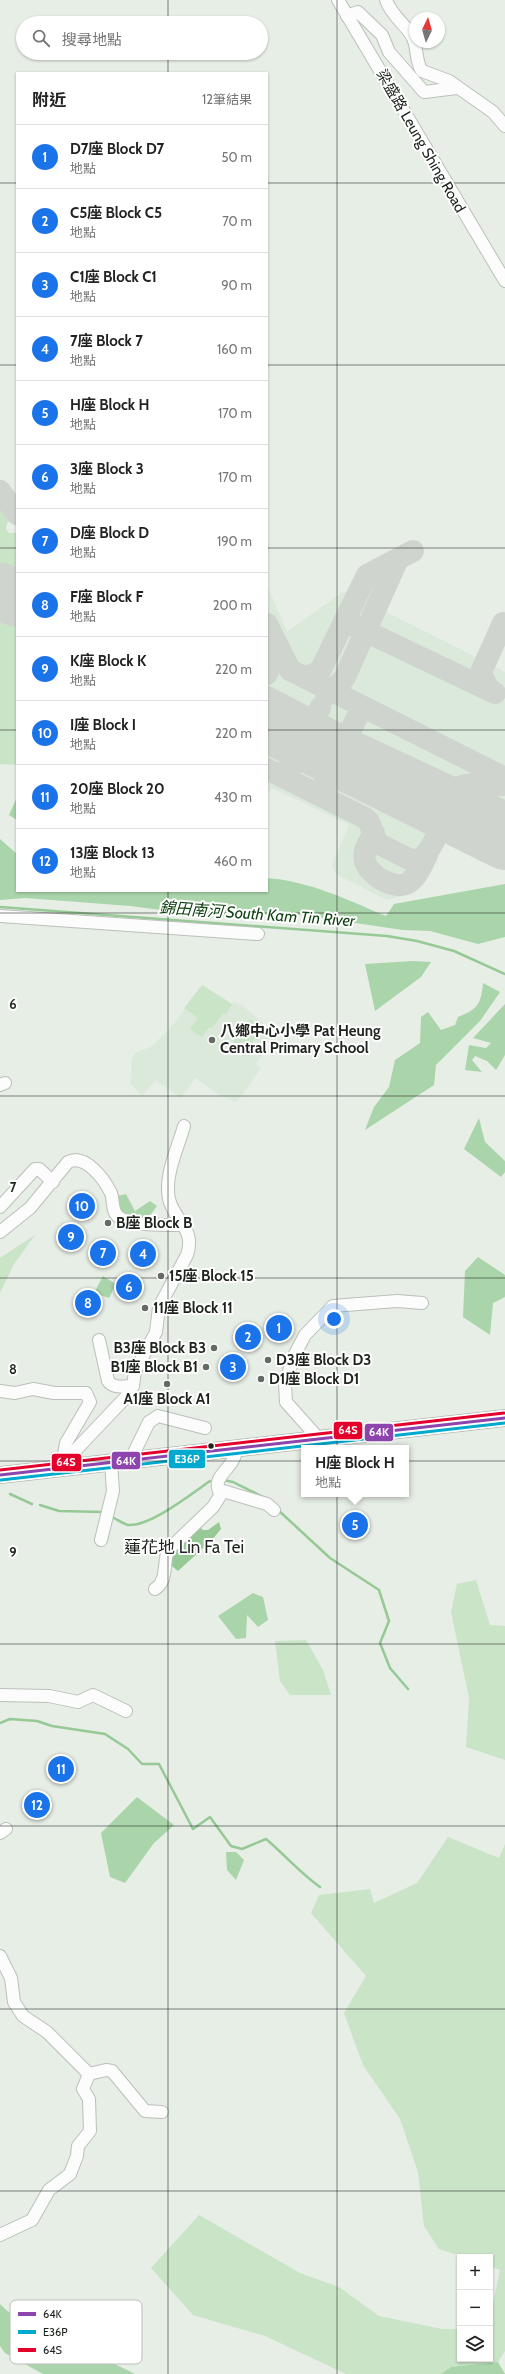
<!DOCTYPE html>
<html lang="zh-TW">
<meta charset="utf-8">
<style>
body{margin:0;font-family:Cabin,"Noto Sans TC",sans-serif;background:#f2f2f2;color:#222}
.controls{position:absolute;right:12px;bottom:12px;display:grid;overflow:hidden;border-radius:0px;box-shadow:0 1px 3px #0004}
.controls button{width:36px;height:36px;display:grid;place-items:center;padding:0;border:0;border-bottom:1px solid #e0e0e0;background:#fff;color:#222;font:20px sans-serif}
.compass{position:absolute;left:409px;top:12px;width:36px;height:36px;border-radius:50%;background:#fff;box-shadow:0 1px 3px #0004;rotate:5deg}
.you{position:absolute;left:334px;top:1319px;width:14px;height:14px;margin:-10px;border:3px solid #fff;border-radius:50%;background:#1a73e8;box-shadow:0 0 0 6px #1a73e833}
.badge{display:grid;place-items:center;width:26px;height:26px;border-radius:50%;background:#1a73e8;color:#fff;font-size:13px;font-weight:700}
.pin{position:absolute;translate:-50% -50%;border:2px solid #fff;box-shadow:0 1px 4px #0006}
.popup{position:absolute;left:301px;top:1445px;width:108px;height:52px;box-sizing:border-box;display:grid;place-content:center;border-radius:0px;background:#fff;filter:drop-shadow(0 1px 3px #0005);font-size:13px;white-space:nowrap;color:#767676}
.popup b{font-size:15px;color:#222}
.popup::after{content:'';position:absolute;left:50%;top:100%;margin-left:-8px;border:8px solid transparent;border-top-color:#fff}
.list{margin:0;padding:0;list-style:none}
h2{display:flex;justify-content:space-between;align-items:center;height:52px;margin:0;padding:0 16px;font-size:17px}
h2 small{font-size:13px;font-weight:400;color:#767676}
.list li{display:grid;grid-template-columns:26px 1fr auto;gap:12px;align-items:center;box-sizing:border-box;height:64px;padding:0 16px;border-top:1px solid #e0e0e0}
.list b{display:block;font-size:15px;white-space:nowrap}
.list p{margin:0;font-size:13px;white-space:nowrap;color:#767676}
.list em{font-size:13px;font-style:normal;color:#767676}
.icon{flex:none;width:22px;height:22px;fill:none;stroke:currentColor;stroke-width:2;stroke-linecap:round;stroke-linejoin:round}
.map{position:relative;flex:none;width:505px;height:2374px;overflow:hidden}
.search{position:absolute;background:#fff;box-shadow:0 1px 3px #0004;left:16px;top:16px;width:252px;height:44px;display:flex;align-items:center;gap:10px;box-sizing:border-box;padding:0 14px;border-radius:22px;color:#767676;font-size:15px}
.panel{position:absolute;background:#fff;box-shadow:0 1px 3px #0004;left:16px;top:72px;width:252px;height:820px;border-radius:0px}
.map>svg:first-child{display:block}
</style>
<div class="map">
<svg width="505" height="2374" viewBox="0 0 505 2374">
<rect width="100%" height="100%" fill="#e7eee6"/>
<g fill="#dbe9da">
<polygon points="267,585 287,632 344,591 505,672 505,818 267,700"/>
<polygon points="267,753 445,841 415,892 387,900 336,874 332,865 349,825 272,788 267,795"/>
<polygon points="202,985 232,1004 234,1001 242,1005 271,1030 271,1034 260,1051 264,1053 256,1064 261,1068 237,1102 221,1096 195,1078 181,1098 155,1080 143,1095 140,1094 130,1083 132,1058 136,1052 151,1047 174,1024"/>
</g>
<g fill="#c9e4c7">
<polygon points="0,499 14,516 7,523 6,529 9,533 17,533 17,577 0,568"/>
<polygon points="0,618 17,626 17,765 0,764"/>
<polygon points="202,985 232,1004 226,1015 223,1013 212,1028 209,1027 202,1037 190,1029 198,1018 184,1008"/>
<polygon points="250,1019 262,1028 246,1052 233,1042"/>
<polygon points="35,1235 14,1264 0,1293 0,1258"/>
<polygon points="476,1580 490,1625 505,1626 505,1760 466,1747 469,1698 451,1612 457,1584"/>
<polygon points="306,1640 323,1670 331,1695 290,1695 280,1681 275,1641"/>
<polygon points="448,1837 499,1858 505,1844 505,2351 498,2362 451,2367 441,2374 346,2374 265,2336 193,2315 151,2268 199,2215 300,2273 339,2287 379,2316 442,2329 460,2329 460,2359 490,2359 490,2317 500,2270 490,2266 490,2257 463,2257 439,2249 424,2226 418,2172 400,2119 363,2065 344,2013 366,1976 311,1913 319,1895 370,1889 374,1903 417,1883"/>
</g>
<g fill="#aad5aa">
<polygon points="17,797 17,820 9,815"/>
<path d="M0,839L17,854V891H267V878C309,881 348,900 386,916L394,904L505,884V937L478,944L430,931L403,930L294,914L208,916L130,906L25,898L0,900Z"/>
<polygon points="413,961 431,962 421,977 375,1011 365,964"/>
<path d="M483,983L500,992L480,1021L436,1065L434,1085L365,1130L374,1107L389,1087L395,1060L420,1043L421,1017L428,1012L441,1030L455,1025L458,1017C478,1009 481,1004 483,983Z"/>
<polygon points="505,1004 505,1055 496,1070 487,1061 475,1056 472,1060 482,1072 465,1070 469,1045 486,1048 491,1043 473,1038"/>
<polygon points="479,1118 485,1142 505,1161 505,1172 501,1177 464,1149"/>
<polygon points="126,1194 135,1211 150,1201 157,1206 145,1222 117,1211 117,1196"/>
<polygon points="478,1257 505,1275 505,1297 493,1303 490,1335 463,1317 465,1271"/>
<polygon points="103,1276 116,1284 109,1298 94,1293"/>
<polygon points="253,1593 263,1597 268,1620 258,1627 247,1615 246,1638 236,1639 218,1616"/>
<polygon points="137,1797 174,1825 154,1843 125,1883 110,1877 101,1833"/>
<polygon points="226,1852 236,1852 244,1860 236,1880 227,1870"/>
<path d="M0,2304C34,2338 92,2351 135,2374H43L5,2353L0,2346Z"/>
<polygon points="498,2362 505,2374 441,2374 451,2367"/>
</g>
<polygon fill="#96c995" points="219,1522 221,1529 212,1540 178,1571 167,1562 169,1553 197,1525 203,1530 208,1530"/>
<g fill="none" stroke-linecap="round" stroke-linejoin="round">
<g stroke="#96c995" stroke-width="2.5">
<polyline points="0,907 387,936 417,941 454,951 505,974"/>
<polyline points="223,1480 233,1482 269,1500"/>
<polyline points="10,1494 32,1504"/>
<polyline points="40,1505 59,1511 104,1512"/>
<polyline points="277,1509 330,1558 379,1590 389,1621 380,1643 390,1668 408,1689"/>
<path d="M114,1518C118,1520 124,1524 128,1525C150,1527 191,1494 210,1481"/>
<path d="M0,1723L10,1719L37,1721L52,1726L105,1734L128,1749L142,1764H159L193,1829L210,1817L231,1846L242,1849L266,1839C284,1854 300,1873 320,1887"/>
</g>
<g stroke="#d0d4cf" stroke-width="22">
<polyline points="0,491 17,514"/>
<polyline points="344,621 493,692"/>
<polyline points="267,624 290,670 505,778"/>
<polyline points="267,674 279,648"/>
<polyline points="305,678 320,671 367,575 413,551"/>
<polyline points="495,693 487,687 481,672 503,623"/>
<polyline points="326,696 344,679 398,559"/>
<polyline points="267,697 346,738 505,812"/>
<path d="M267,769L365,818L369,822L377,843L409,859L418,861C429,853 436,839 441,825C446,812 444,789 465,785C477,783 492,785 505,785"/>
<polyline points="273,772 281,774 290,770 320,708"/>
<polyline points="388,784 439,785"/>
<polyline points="328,799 324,788 325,782 359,713 358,705"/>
<path d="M374,833C369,842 362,851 365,861C368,875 395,891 408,883C418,876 422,865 427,855"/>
</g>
<g stroke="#d0d4cf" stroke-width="56">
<polyline points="0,591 17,599"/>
<polyline points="267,724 505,842"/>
</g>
<g stroke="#bac0ba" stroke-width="14">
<g id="minor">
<polyline points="338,0 505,281"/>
<path d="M386,0C392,17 405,23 413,38C418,49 415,61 422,71L449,81L493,112L505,126"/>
<polyline points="347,16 358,12 382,35 389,52 424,92 457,88"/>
<polyline points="0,916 258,934"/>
<polyline points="0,1085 5,1083"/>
<polyline points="0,1207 35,1169 39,1169 53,1182"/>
<path d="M0,1232L30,1208L68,1162C85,1153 104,1179 111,1193C114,1201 111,1213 120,1218C134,1226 167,1225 184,1225"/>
<path d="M99,1340L108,1381C114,1389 123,1386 133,1386"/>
<polyline points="0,1391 15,1393 33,1389 54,1393 86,1393 90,1402 66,1443 63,1460"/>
<polyline points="319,1439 286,1402 285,1383 295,1354 305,1335 333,1306 397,1301 422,1303"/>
<polyline points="130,1461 149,1422 158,1416 205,1428"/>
<path d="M59,1469L63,1460L70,1456L126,1397L133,1386L135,1371L156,1332L159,1307L187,1255C196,1228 174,1221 169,1199C164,1175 178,1148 184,1126"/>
<path d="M220,1493C210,1475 235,1470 236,1449"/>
<polyline points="101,1540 113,1491 111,1463"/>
<path d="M155,1589C168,1581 163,1563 168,1550L213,1507L223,1491L267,1504L274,1510"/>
<polyline points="0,1695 49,1696 78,1702 93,1695 126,1711"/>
<polyline points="0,1833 6,1829"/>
<polyline points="0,1956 11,1978 14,2002 23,2016 47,2032 89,2074"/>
<polyline points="0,2235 32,2220 49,2190 70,2174 77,2156 78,2146 90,2131 89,2099 83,2089 89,2074 106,2070 112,2071 145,2111 162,2112"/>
</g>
</g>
<g stroke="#bac0ba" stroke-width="18">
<polyline id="major" points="0,1475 505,1418"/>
</g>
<use href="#minor" stroke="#fbfcfb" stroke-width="12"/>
<use href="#major" stroke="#fbfcfb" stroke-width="16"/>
<g stroke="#fff" stroke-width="6">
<polyline id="bus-1" points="0,1475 505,1418"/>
</g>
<g stroke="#fff" stroke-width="6">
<polyline id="bus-2" points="1,1480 505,1423"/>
</g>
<g stroke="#fff" stroke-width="6">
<polyline id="bus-3" points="0,1470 504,1413"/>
</g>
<use href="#bus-1" stroke="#8e44ad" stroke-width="3"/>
<use href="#bus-2" stroke="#00a9ce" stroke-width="3"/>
<use href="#bus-3" stroke="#e4002b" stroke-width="3"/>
</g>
<path fill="none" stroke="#1e231e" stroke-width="1" stroke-opacity="0.55" d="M168,0V23M337,0V2374M168,53V73M0,183H17M267,183H505M0,365H17M267,365H505M0,548H17M267,548H505M0,730H17M267,730H505M168,891V2374M0,913H505M0,1096H505M0,1278H505M0,1461H505M0,1644H505M0,1826H505M0,2009H505M0,2191H505"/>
<g fill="#646a64" stroke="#fff" stroke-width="1.5">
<circle cx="212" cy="1040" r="4"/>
<circle cx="108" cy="1223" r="4"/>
<circle cx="161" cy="1276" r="4"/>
<circle cx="145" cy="1308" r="4"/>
<circle cx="214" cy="1348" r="4"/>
<circle cx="268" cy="1360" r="4"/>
<circle cx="206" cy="1367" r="4"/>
<circle cx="261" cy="1379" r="4"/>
<circle cx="167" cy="1384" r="4"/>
</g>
<circle fill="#1e231e" stroke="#fff" stroke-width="1.5" cx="211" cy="1446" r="3.5"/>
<g text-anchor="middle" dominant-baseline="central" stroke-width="4" stroke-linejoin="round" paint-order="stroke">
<g font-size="15" fill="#1e231e" stroke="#fff">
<text transform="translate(421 141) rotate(60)">梁盛路 Leung Shing Road</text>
</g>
<g font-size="15" font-weight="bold" fill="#1e231e" stroke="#fff" text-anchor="start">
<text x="220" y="1031">八鄉中心小學 Pat Heung<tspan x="220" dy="17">Central Primary School</tspan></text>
<text x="116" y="1223">B座 Block B</text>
<text x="169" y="1276">15座 Block 15</text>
<text x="153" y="1308">11座 Block 11</text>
<text x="206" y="1348" text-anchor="end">B3座 Block B3</text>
<text x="276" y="1360">D3座 Block D3</text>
<text x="198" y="1367" text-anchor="end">B1座 Block B1</text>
<text x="269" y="1379">D1座 Block D1</text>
<text x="167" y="1399" text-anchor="middle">A1座 Block A1</text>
</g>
<g font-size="16" font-style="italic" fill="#124314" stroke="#fff">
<text transform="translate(257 914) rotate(4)">錦田南河 South Kam Tin River</text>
</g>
<g font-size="17" fill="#1e231e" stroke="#fff">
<text x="184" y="1547">蓮花地 Lin Fa Tei</text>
</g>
</g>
<rect x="10" y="2300" width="132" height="64" rx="6" fill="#fff" stroke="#bcbdbc" stroke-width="1"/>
<rect x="18" y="2312" width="18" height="4" fill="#8e44ad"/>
<rect x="18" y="2330" width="18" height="4" fill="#00a9ce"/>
<rect x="18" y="2348" width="18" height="4" fill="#e4002b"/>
<g font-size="11" fill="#1e231e">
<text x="43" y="2318">64K</text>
<text x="43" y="2336">E36P</text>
<text x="43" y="2354">64S</text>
</g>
<g font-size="13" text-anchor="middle" font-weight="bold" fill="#1e231e" stroke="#fff" stroke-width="4" stroke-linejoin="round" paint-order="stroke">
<text x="13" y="1009">6</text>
<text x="13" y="1192">7</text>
<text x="13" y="1374">8</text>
<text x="13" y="1557">9</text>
</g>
<g stroke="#fff" stroke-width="1.5">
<rect x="333" y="1421" width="30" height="19" rx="4" fill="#e4002b"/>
<rect x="364" y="1423" width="30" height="19" rx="4" fill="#8e44ad"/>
<rect x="168" y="1449" width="38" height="20" rx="4" fill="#00a9ce"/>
<rect x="111" y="1451" width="30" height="19" rx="4" fill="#8e44ad"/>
<rect x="51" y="1453" width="31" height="19" rx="4" fill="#e4002b"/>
</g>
<g font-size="11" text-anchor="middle" font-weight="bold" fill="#fff">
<text x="348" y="1434">64S</text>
<text x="379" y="1436">64K</text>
<text x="187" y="1463">E36P</text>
<text x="126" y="1465">64K</text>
<text x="66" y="1466">64S</text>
</g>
</svg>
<div class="controls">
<button>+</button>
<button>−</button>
<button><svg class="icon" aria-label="layers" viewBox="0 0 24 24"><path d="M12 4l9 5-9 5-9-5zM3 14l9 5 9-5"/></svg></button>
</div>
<svg class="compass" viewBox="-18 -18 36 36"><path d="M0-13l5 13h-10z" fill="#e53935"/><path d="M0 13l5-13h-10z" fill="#767676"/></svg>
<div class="you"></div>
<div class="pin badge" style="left:279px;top:1328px">1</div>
<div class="pin badge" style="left:248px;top:1337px">2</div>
<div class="pin badge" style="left:233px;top:1367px">3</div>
<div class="pin badge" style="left:143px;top:1254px">4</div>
<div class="pin badge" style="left:355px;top:1525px">5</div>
<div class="popup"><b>H座 Block H</b>地點</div>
<div class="pin badge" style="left:129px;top:1287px">6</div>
<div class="pin badge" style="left:103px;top:1253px">7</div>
<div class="pin badge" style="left:88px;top:1303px">8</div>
<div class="pin badge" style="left:71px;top:1237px">9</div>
<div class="pin badge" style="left:82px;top:1206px">10</div>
<div class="pin badge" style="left:61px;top:1769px">11</div>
<div class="pin badge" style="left:37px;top:1805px">12</div>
<div class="search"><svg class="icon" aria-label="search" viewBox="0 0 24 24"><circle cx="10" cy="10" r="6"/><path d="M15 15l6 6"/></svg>搜尋地點</div>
<section class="panel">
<h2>附近<small>12筆結果</small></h2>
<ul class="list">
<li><span class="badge">1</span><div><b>D7座 Block D7</b><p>地點</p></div><em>50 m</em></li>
<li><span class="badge">2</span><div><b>C5座 Block C5</b><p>地點</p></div><em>70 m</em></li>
<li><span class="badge">3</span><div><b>C1座 Block C1</b><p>地點</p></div><em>90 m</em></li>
<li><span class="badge">4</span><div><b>7座 Block 7</b><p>地點</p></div><em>160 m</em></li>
<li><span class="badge">5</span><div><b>H座 Block H</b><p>地點</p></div><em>170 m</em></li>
<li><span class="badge">6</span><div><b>3座 Block 3</b><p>地點</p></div><em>170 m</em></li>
<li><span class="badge">7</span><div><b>D座 Block D</b><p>地點</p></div><em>190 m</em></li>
<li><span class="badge">8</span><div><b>F座 Block F</b><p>地點</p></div><em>200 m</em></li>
<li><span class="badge">9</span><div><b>K座 Block K</b><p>地點</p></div><em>220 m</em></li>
<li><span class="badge">10</span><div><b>I座 Block I</b><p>地點</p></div><em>220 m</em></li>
<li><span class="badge">11</span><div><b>20座 Block 20</b><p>地點</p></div><em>430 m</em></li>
<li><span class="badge">12</span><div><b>13座 Block 13</b><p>地點</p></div><em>460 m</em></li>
</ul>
</section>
</div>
